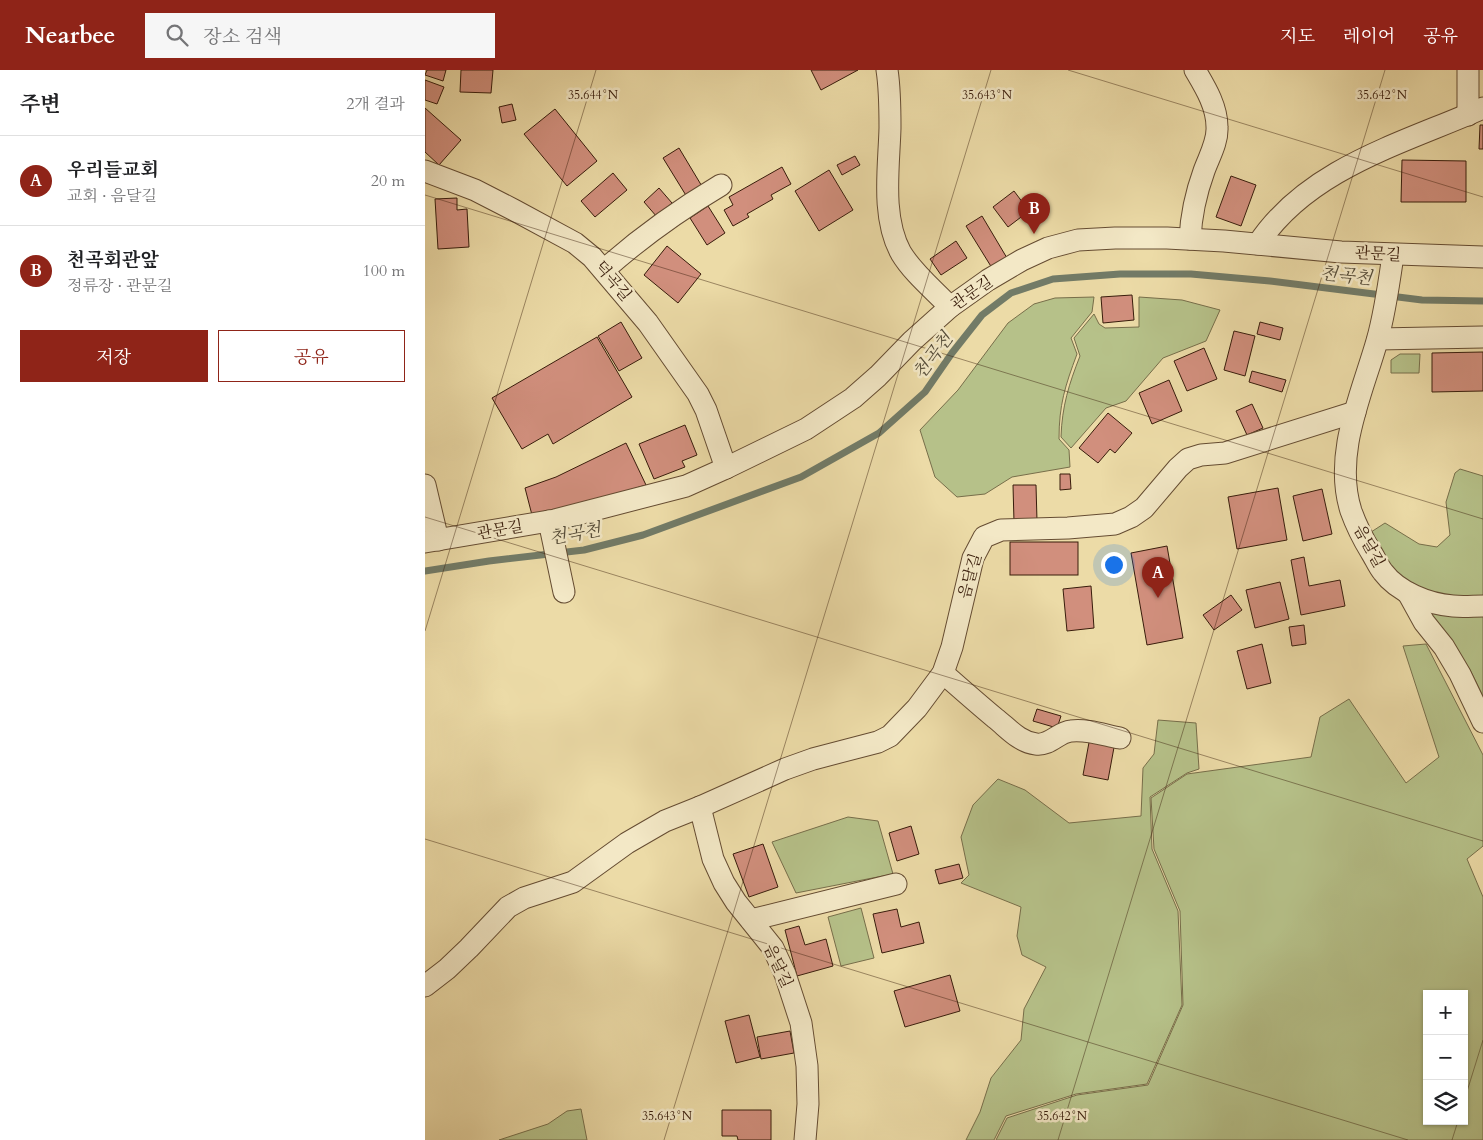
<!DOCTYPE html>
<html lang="ko">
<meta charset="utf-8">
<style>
body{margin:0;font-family:Cardo,"Noto Serif KR",serif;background:#f6f6f6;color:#202124}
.controls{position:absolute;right:15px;bottom:15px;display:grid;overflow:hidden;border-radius:0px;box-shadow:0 1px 4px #0004}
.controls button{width:45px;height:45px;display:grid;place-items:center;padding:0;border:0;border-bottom:1px solid #e0e0e0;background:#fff;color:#202124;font:25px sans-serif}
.you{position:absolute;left:688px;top:494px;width:18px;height:18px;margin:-12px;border:4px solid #fff;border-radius:50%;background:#1a73e8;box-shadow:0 0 0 8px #1a73e833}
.badge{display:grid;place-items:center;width:32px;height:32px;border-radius:50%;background:#8f2418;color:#fff;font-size:16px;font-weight:700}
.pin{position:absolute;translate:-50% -41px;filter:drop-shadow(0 1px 2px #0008)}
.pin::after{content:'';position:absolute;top:26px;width:18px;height:15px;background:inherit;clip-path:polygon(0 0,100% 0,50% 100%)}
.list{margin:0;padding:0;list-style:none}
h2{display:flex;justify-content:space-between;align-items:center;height:65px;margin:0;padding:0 20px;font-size:21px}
h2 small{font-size:16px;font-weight:400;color:#757577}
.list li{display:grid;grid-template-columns:32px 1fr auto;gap:15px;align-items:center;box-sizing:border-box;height:90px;padding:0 20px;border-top:1px solid #e0e0e0}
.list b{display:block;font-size:19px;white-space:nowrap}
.list p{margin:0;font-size:16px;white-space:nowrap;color:#757577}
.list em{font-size:16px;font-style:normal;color:#757577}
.actions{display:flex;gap:10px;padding:15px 20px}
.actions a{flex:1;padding:11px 0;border:1px solid #8f2418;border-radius:0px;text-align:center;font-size:18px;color:#8f2418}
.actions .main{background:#8f2418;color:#fff}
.icon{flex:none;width:28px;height:28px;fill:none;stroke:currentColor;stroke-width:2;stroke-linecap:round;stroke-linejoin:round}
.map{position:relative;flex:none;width:1058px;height:1070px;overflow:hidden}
header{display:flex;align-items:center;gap:30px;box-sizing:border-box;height:70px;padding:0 25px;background:#8f2418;color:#fff}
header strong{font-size:24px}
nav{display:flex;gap:28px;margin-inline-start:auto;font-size:18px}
.search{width:350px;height:45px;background:#f6f6f6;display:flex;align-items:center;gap:12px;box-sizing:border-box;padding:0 18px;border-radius:0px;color:#757577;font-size:19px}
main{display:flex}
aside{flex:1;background:#fff}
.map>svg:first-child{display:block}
</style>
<header>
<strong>Nearbee</strong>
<div class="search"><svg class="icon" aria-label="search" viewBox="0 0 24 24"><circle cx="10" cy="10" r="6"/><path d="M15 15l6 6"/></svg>장소 검색</div>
<nav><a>지도</a><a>레이어</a><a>공유</a></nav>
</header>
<main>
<aside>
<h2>주변<small>2개 결과</small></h2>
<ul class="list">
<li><span class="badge">A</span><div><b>우리들교회</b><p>교회 · 음달길</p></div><em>20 m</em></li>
<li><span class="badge">B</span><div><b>천곡회관앞</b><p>정류장 · 관문길</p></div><em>100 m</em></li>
</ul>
<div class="actions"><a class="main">저장</a><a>공유</a></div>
</aside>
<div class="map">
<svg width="1058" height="1070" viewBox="0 0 1058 1070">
<rect width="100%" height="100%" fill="#ecdba7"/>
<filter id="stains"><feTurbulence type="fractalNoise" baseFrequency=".004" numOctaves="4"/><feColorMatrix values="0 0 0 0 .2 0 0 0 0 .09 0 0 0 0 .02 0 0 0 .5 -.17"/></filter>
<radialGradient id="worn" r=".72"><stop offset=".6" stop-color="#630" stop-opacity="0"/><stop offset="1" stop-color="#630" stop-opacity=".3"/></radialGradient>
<g fill="#b6c189" stroke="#776e4a" fill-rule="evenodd">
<path d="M669,227L667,242L646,268L652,284C640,316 634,335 634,369L644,380L645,397L587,407L560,424L532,427L510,407L495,360L533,320L583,253L609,234L630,228Z"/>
<path d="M714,227L757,230L795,240L781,271L738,288L701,331L681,338L646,378L636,367C637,336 644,314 655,286L649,268L669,244L674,254L680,258L714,257Z"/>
<polygon points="975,284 995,284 994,303 966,303 966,290"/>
<polygon points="1035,399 1058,406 1058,530 1027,531 973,509 943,464 960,453 994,474 1012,477 1025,465 1021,432 1030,403"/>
<polygon points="1006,537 1058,542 1058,626 1045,600 1005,546"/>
<path d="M1001,574L1058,685V776L1042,789L1058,827V1070H571L582,1048L652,1025L723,1015L758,935L755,841L729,779L726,728L762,704L886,687L895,647L924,629L981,713L1014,687L978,576ZM1002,924H1039V1051H1002Z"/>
<polygon points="733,650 771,653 774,699 762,703 725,727 727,779 753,841 757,935 722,1014 651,1024 581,1046 569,1070 541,1070 555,1042 566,1008 596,970 599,939 621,897 597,885 592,866 596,837 536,813 544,805 536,767 548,735 573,709 600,720 644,753 716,746 718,698 729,684"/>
<polygon points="423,747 453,751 468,804 371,823 347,772"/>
<polygon points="436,838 449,888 416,896 403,847"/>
<polygon points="156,1039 162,1070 74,1070 123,1054 142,1041"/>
</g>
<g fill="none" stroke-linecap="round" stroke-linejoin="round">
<polyline stroke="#727b67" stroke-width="7" points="0,501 64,491 159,480 218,465 376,407 454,363 500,322 527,283 557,245 586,223 628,209 695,204 766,204 845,211 997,230 1058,231"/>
</g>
<g fill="#d18f7d" stroke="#381c0b">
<polygon points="2,0 21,0 18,11 0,5"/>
<polygon points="36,0 68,0 66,23 35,22"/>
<polygon points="386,0 433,0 396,20"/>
<polygon points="0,10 19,17 12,34 0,30"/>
<polygon points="87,34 91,50 77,53 74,37"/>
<polygon points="0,38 36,70 14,95 0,82"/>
<polygon points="130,39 172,91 142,116 99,64"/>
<polygon points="1055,55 1058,55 1058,79 1054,79"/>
<polygon points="254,78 278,118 262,127 238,88"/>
<polygon points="430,86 435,95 417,105 412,95"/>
<polygon points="977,90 1041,91 1041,132 976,132"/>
<polygon points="357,97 366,114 346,125 348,129 322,144 324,147 308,156 299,140 308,135 304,127"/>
<polygon points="404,100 428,140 394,161 370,121"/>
<polygon points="188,103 202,120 170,147 156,131"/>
<polygon points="806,106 831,115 816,156 791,147"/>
<polygon points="234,118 247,133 232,147 219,132"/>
<polygon points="589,121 604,141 583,157 568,137"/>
<polygon points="32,128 32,140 42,139 44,177 13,179 10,129"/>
<polygon points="283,136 300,163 282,175 265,148"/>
<polygon points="557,146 582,188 567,198 541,156"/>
<polygon points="531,171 542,188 516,205 505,189"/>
<polygon points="242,176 276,204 253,233 219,205"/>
<polygon points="707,225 709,250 678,253 676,227"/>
<polygon points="196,252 217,288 194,301 173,266"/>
<polygon points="835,252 858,258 855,270 832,264"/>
<polygon points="809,261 830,266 820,306 799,300"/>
<polygon points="172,267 207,327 128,374 123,364 97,379 67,328"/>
<polygon points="779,278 792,309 762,321 749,291"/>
<polygon points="1058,282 1058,321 1007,322 1007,283"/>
<polygon points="827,301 861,310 857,322 824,312"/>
<polygon points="744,310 757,341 727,354 714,323"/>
<polygon points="827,334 838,358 822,365 811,341"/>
<polygon points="683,343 707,363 690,383 685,379 673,393 654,378"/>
<polygon points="260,355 272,385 257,391 260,397 229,409 214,374"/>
<polygon points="201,373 221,415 141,439 107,445 100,418 131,407"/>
<polygon points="635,404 645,404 646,419 635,420"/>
<polygon points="588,415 611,415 612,451 589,452"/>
<polygon points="853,418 862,470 812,479 803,427"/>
<polygon points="897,419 907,464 878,471 868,426"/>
<rect x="585" y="472" width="68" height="33"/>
<polygon points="742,476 758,568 722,575 706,483"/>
<polygon points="879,487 884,516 915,510 920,536 876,545 866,490"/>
<polygon points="855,512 864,549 830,558 821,520"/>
<polygon points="666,516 669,558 642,561 638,519"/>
<polygon points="806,525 817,540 789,560 778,545"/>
<polygon points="879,555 881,574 867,576 864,557"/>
<polygon points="837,574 846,613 822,619 812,581"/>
<polygon points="612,639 636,646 632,658 608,651"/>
<polygon points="665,667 690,672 683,710 658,705"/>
<polygon points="486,756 494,784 472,791 464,763"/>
<polygon points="338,774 353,817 324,827 308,784"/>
<polygon points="534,794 538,808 514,814 510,800"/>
<polygon points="472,839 476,857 494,852 499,873 457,883 448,844"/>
<polygon points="374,856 380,875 401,869 408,896 372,906 360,860"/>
<polygon points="525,905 535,941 480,957 469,921"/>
<polygon points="324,945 335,987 311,993 300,951"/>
<polygon points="365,961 369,983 336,989 332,967"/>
<polygon points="297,1040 346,1040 346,1070 313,1070 312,1066 297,1066"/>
</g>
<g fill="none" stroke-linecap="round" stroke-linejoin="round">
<g stroke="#654c32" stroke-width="23">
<g id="minor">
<path d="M462,0C465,19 465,38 465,58C464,97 456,147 476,183C488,203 509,220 525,237"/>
<polyline points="1043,0 1043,45"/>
<polyline points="0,101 50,120 89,140 150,173 167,187 223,253 273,324 281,340 301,398"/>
<path d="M765,169C766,146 771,123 779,101C784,87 793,72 792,57C792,36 780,17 770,0"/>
<path d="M833,174C883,98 979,73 1058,38"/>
<path d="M968,185C964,213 960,243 952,271C937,324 908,384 926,441C931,455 938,469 946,482C950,488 953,496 958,502C973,522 1003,534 1028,536C1038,537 1048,536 1058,536"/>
<path d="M179,200C216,167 254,140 296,115"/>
<polyline points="953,269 1058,267"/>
<polyline points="0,415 13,470"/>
<polyline points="124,451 139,522"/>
<polyline points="0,472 130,450 261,416 301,398 381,359 428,328 453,306 487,271 525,237 563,210 597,190 623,178 653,170 690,168 742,168 799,171 916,182 1058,187"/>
<polyline points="983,523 999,552 1019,577 1035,604 1058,652"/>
<path d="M518,603C535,618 552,633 570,648C583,658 594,672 611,674C625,676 633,662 646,661C662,659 679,665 695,668"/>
<polyline points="275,737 288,789 299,813 311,832 348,878 360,904 376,953 382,996 383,1034 380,1070"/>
<polyline points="326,850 471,814"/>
<polyline points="0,916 22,899 44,878 83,837 99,828 148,812 202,773 240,751 275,737 360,699 388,689 453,672 465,666 492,638 518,603 527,577 548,488 559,467 576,460 643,458 690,454 706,447 719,438 753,398 763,389 776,385 800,383 930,342"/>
</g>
</g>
<use href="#minor" stroke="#f3e8c6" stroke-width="21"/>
</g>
<path fill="none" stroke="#381c0b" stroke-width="1" stroke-opacity="0.45" d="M643,0L1058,127M0,125L1058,449M0,447L1058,771M0,561L171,0M0,769L983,1070M1039,1031L1058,970M239,1070L566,0M633,1070L960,0M1027,1070L1033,1051"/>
<g text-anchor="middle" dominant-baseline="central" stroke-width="5" stroke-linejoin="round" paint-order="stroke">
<g font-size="16" fill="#381c0b" stroke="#f3e8c6">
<text transform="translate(953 184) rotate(3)">관문길</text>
<text transform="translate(188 211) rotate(50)">덕곡길</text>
<text transform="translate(547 223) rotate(-35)">관문길</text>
<text transform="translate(75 460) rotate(-10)">관문길</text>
<text transform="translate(944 476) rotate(61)">음달길</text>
<text transform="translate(545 506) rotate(-74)">음달길</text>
<text transform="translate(353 896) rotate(65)">음달길</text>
</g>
<g font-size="18" font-style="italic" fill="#554c39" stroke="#f3e8c6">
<text transform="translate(921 206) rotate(6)">천곡천</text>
<text transform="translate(508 286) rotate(-53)">천곡천</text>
<text transform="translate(150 464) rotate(-10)">천곡천</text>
</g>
</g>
<g font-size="12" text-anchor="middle" fill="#381c0b" stroke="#f3e8c6" stroke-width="5" stroke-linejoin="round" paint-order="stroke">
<text x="168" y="29">35.644°N</text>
<text x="562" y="29">35.643°N</text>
<text x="957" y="29">35.642°N</text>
<text x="242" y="1050">35.643°N</text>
<text x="637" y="1050">35.642°N</text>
</g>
<rect width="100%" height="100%" filter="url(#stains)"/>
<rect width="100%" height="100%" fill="url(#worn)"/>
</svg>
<div class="controls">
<button>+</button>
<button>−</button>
<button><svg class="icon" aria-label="layers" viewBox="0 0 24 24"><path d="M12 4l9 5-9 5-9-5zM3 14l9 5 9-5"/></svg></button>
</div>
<div class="you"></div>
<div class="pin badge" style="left:733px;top:528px">A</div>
<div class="pin badge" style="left:609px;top:164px">B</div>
</div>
</main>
